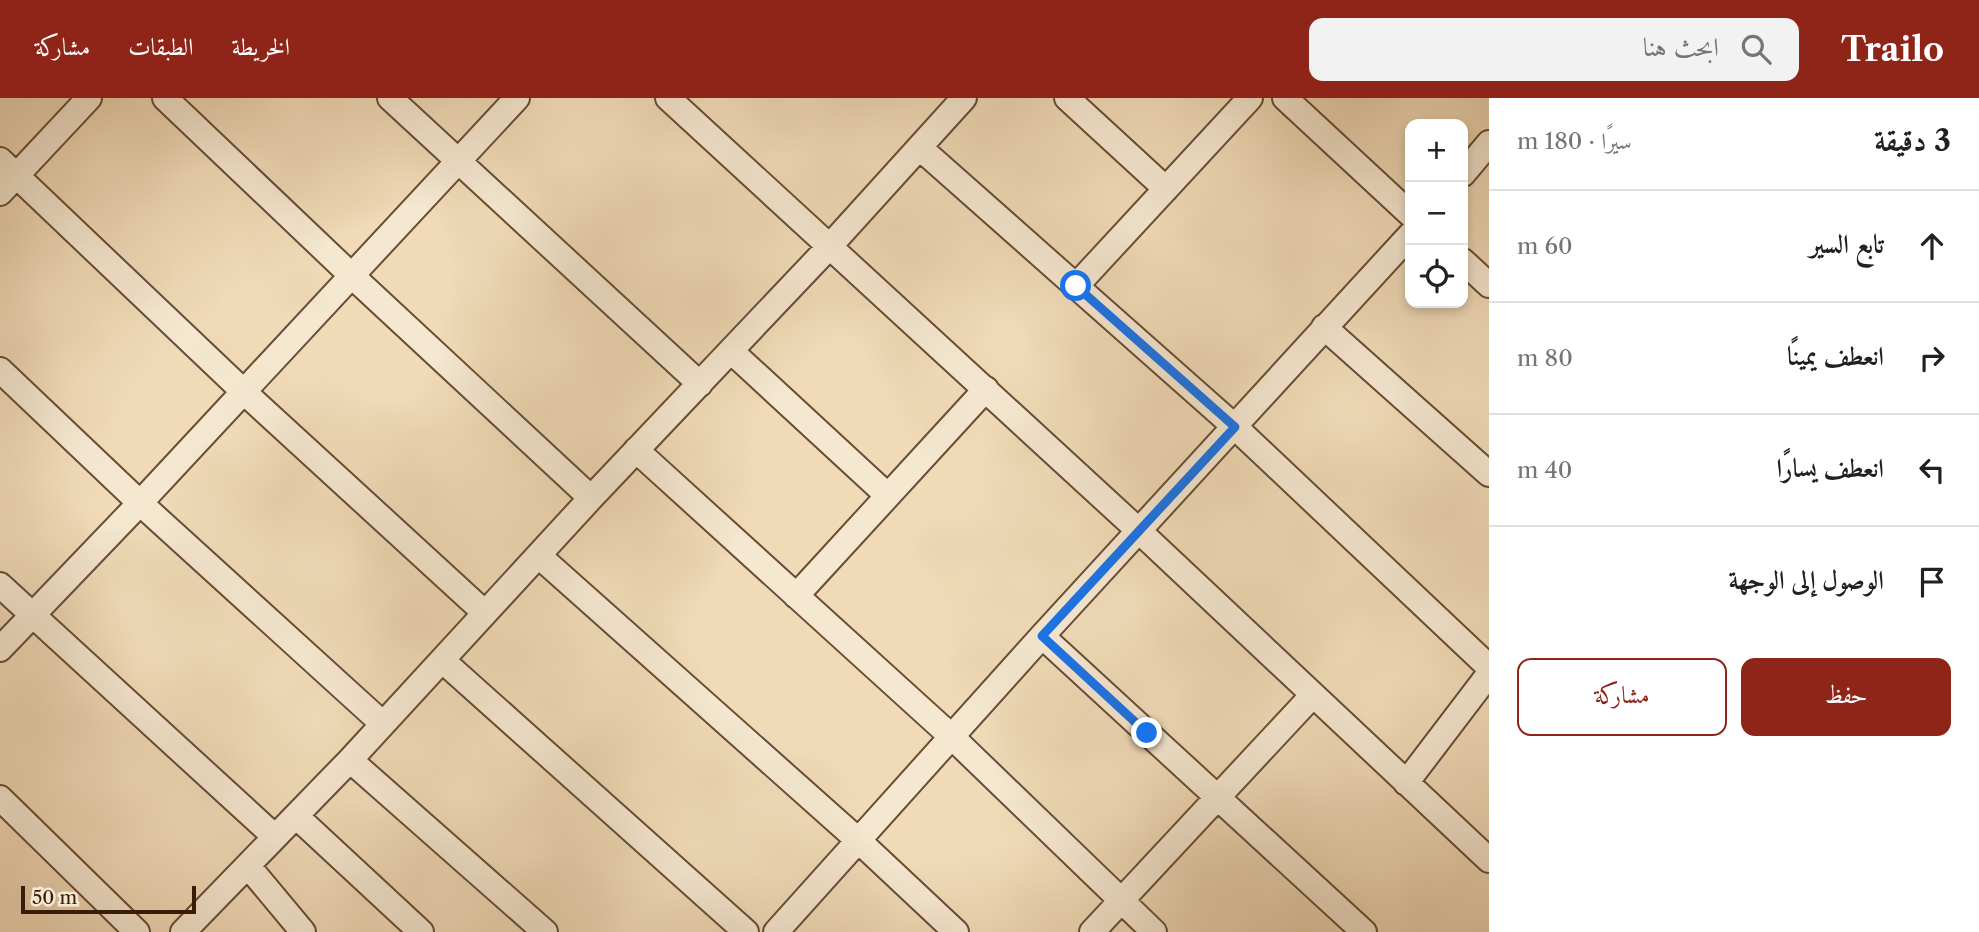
<!DOCTYPE html>
<html lang="ar">
<head>
<meta charset="utf-8">
<style>
  :root { --surface:#fff; --page:#f2f2f2; --text:#202124; --muted:#757577; --line:#e0e0e0; --accent:#8f2418 }
  body { margin:0; font-family:"Libre Caslon Text",Amiri,serif; background:var(--page); color:var(--text); direction:rtl }
  .controls { position:absolute; right:21px; top:21px; display:grid; overflow:hidden; border-radius:14px; box-shadow:0 4px 10px #0003 }
  .controls button { width:63px; height:63px; display:grid; place-items:center; padding:0; border:0; border-bottom:2px solid var(--line); background:var(--surface); color:var(--text); font:35px sans-serif }
  .scale { position:absolute; left:21px; bottom:18px; width:175px; box-sizing:border-box; padding-left:7px; border:4px solid #3a1d09; border-top:0; font-size:19px; line-height:24px; white-space:nowrap; color:#3a1d09; -webkit-text-stroke:5px #f5e7d0; paint-order:stroke }
  .stop { position:absolute; width:21px; height:21px; margin:-16px; border:5px solid #1a73e8; border-radius:50%; background:#fff }
  .stop.end { background:#1a73e8; border-color:#fff; box-shadow:0 2px 7px #0008 }
  .list { margin:0; padding:0; list-style:none }
  h2 { display:flex; justify-content:space-between; align-items:center; height:91px; margin:0; padding:0 28px; font-size:30px }
  h2 small { font-size:23px; font-weight:400; color:var(--muted) }
  .list li { display:grid; grid-template-columns:46px 1fr auto; gap:21px; align-items:center; box-sizing:border-box; height:112px; padding:0 28px; border-top:2px solid var(--line) }
  .list b { display:block; font-size:26px; white-space:nowrap }
  .list em { font-size:23px; font-style:normal; color:var(--muted) }
  .actions { display:flex; gap:14px; padding:21px 28px }
  .actions a { flex:1; padding:16px 0; border:2px solid var(--accent); border-radius:14px; text-align:center; font-size:24px; color:var(--accent) }
  .actions .main { background:var(--accent); color:#fff }
  .icon { flex:none; width:38px; height:38px; fill:none; stroke:currentColor; stroke-width:2; stroke-linecap:round; stroke-linejoin:round }
  .map { position:relative; flex:none; width:1489px; height:834px; overflow:hidden; direction:ltr }
  header { display:flex; align-items:center; gap:42px; box-sizing:border-box; height:98px; padding:0 35px; background:var(--accent); color:#fff }
  header strong { font-size:33px }
  nav { display:flex; gap:38px; margin-inline-start:auto; font-size:24px }
  .search { width:490px; height:63px; background:var(--page); display:flex; align-items:center; gap:18px; box-sizing:border-box; padding:0 24px; border-radius:14px; color:var(--muted); font-size:26px }
  main { display:flex }
  aside { flex:1; background:var(--surface) }
  .map>svg:first-child { display:block }
  .lines { fill:none; stroke-linecap:round; stroke-linejoin:round }
  .minor-casing { stroke:#684c34; stroke-width:28 }
  .minor { stroke:#f5e7d0; stroke-width:24 }
  .route { stroke:#1a73e8; stroke-width:9 }
</style>
</head>
<body>
<header>
<strong>Trailo</strong>
<div class="search"><svg class="icon" aria-label="search" viewBox="0 0 24 24"><circle cx="10" cy="10" r="6"/><path d="M15 15l6 6"/></svg>ابحث هنا</div>
<nav><a>الخريطة</a><a>الطبقات</a><a>مشاركة</a></nav>
</header>
<main>
<aside>
<h2>3 دقيقة<small>سيرًا · 180 m</small></h2>
<ul class="list">
<li><svg class="icon" aria-label="ahead" viewBox="0 0 24 24"><path d="M12 20V5M6 11l6-6 6 6"/></svg><div><b>تابع السير</b></div><em>60 m</em></li>
<li><svg class="icon" aria-label="right" viewBox="0 0 24 24"><path d="M7 20v-9h11M14 6l5 5-5 5"/></svg><div><b>انعطف يمينًا</b></div><em>80 m</em></li>
<li><svg class="icon" aria-label="left" viewBox="0 0 24 24"><path d="M17 20v-9H6M10 6l-5 5 5 5"/></svg><div><b>انعطف يسارًا</b></div><em>40 m</em></li>
<li><svg class="icon" aria-label="arrive" viewBox="0 0 24 24"><path d="M6 21V4h12l-3 4 3 4H6"/></svg><div><b>الوصول إلى الوجهة</b></div></li>
</ul>
<div class="actions"><a class="main">حفظ</a><a>مشاركة</a></div>
</aside>
<div class="map">
<svg width="1489" height="834" viewBox="0 0 1489 834">
  <rect width="100%" height="100%" fill="#f0dab7"/>
  <filter id="stains"><feTurbulence type="fractalNoise" baseFrequency=".00286" numOctaves="4"/><feColorMatrix values="0 0 0 0 .2 0 0 0 0 .09 0 0 0 0 .02 0 0 0 .5 -.17"/></filter>
  <radialGradient id="worn" r=".72"><stop offset=".6" stop-color="#630" stop-opacity="0"/><stop offset="1" stop-color="#630" stop-opacity=".3"/></radialGradient>
  <g class="lines">
    <!-- minor casing -->
    <g class="minor-casing">
      <path id="minor" d="M165,0L351,177L591,400
        M390,0L700,286
        M668,0L1138,432L1489,762
        M1067,0L1166,91
        M1285,0L1410,116
        M920,50L1235,329L1489,569
        M0,62L244,294L485,515
        M1463,76L1489,45
        M0,95L89,0
        M1463,163L1489,187
        M1076,188L1250,0
        M1324,229L1489,376
        M731,253L887,397
        M0,272L140,405L383,626
        M636,352L952,639L1154,834
        M539,458L859,743L956,834
        M0,487L275,739
        M796,498L986,291
        M1042,538L1364,834
        M0,551L140,405L517,0
        M443,563L746,834
        M350,662L545,834
        M1406,685L1489,576
        M0,700L137,834
        M296,718L421,834
        M248,768L303,834
        M183,834L350,662L591,400L829,149L964,0
        M776,834L1042,538L1410,137
        M1092,834L1312,598"/>
    </g>
    <!-- minor -->
    <use href="#minor" class="minor"/>
  </g>
  <g class="lines">
    <!-- route -->
    <path class="route" d="M1076,188L1235,329L1042,538L1147,635"/>
  </g>
  <rect width="100%" height="100%" filter="url(#stains)"/>
  <rect width="100%" height="100%" fill="url(#worn)"/>
</svg>
<div class="controls">
<button>+</button>
<button>−</button>
<button><svg class="icon" aria-label="locate" viewBox="0 0 24 24"><circle cx="12" cy="12" r="6"/><path d="M12 2v4M12 18v4M2 12h4M18 12h4"/></svg></button>
</div>
<div class="scale">50 m</div>
<div class="stop" style="left:1076px;top:188px"></div>
<div class="stop end" style="left:1147px;top:635px"></div>
</div>
</main>
</body>
</html>
